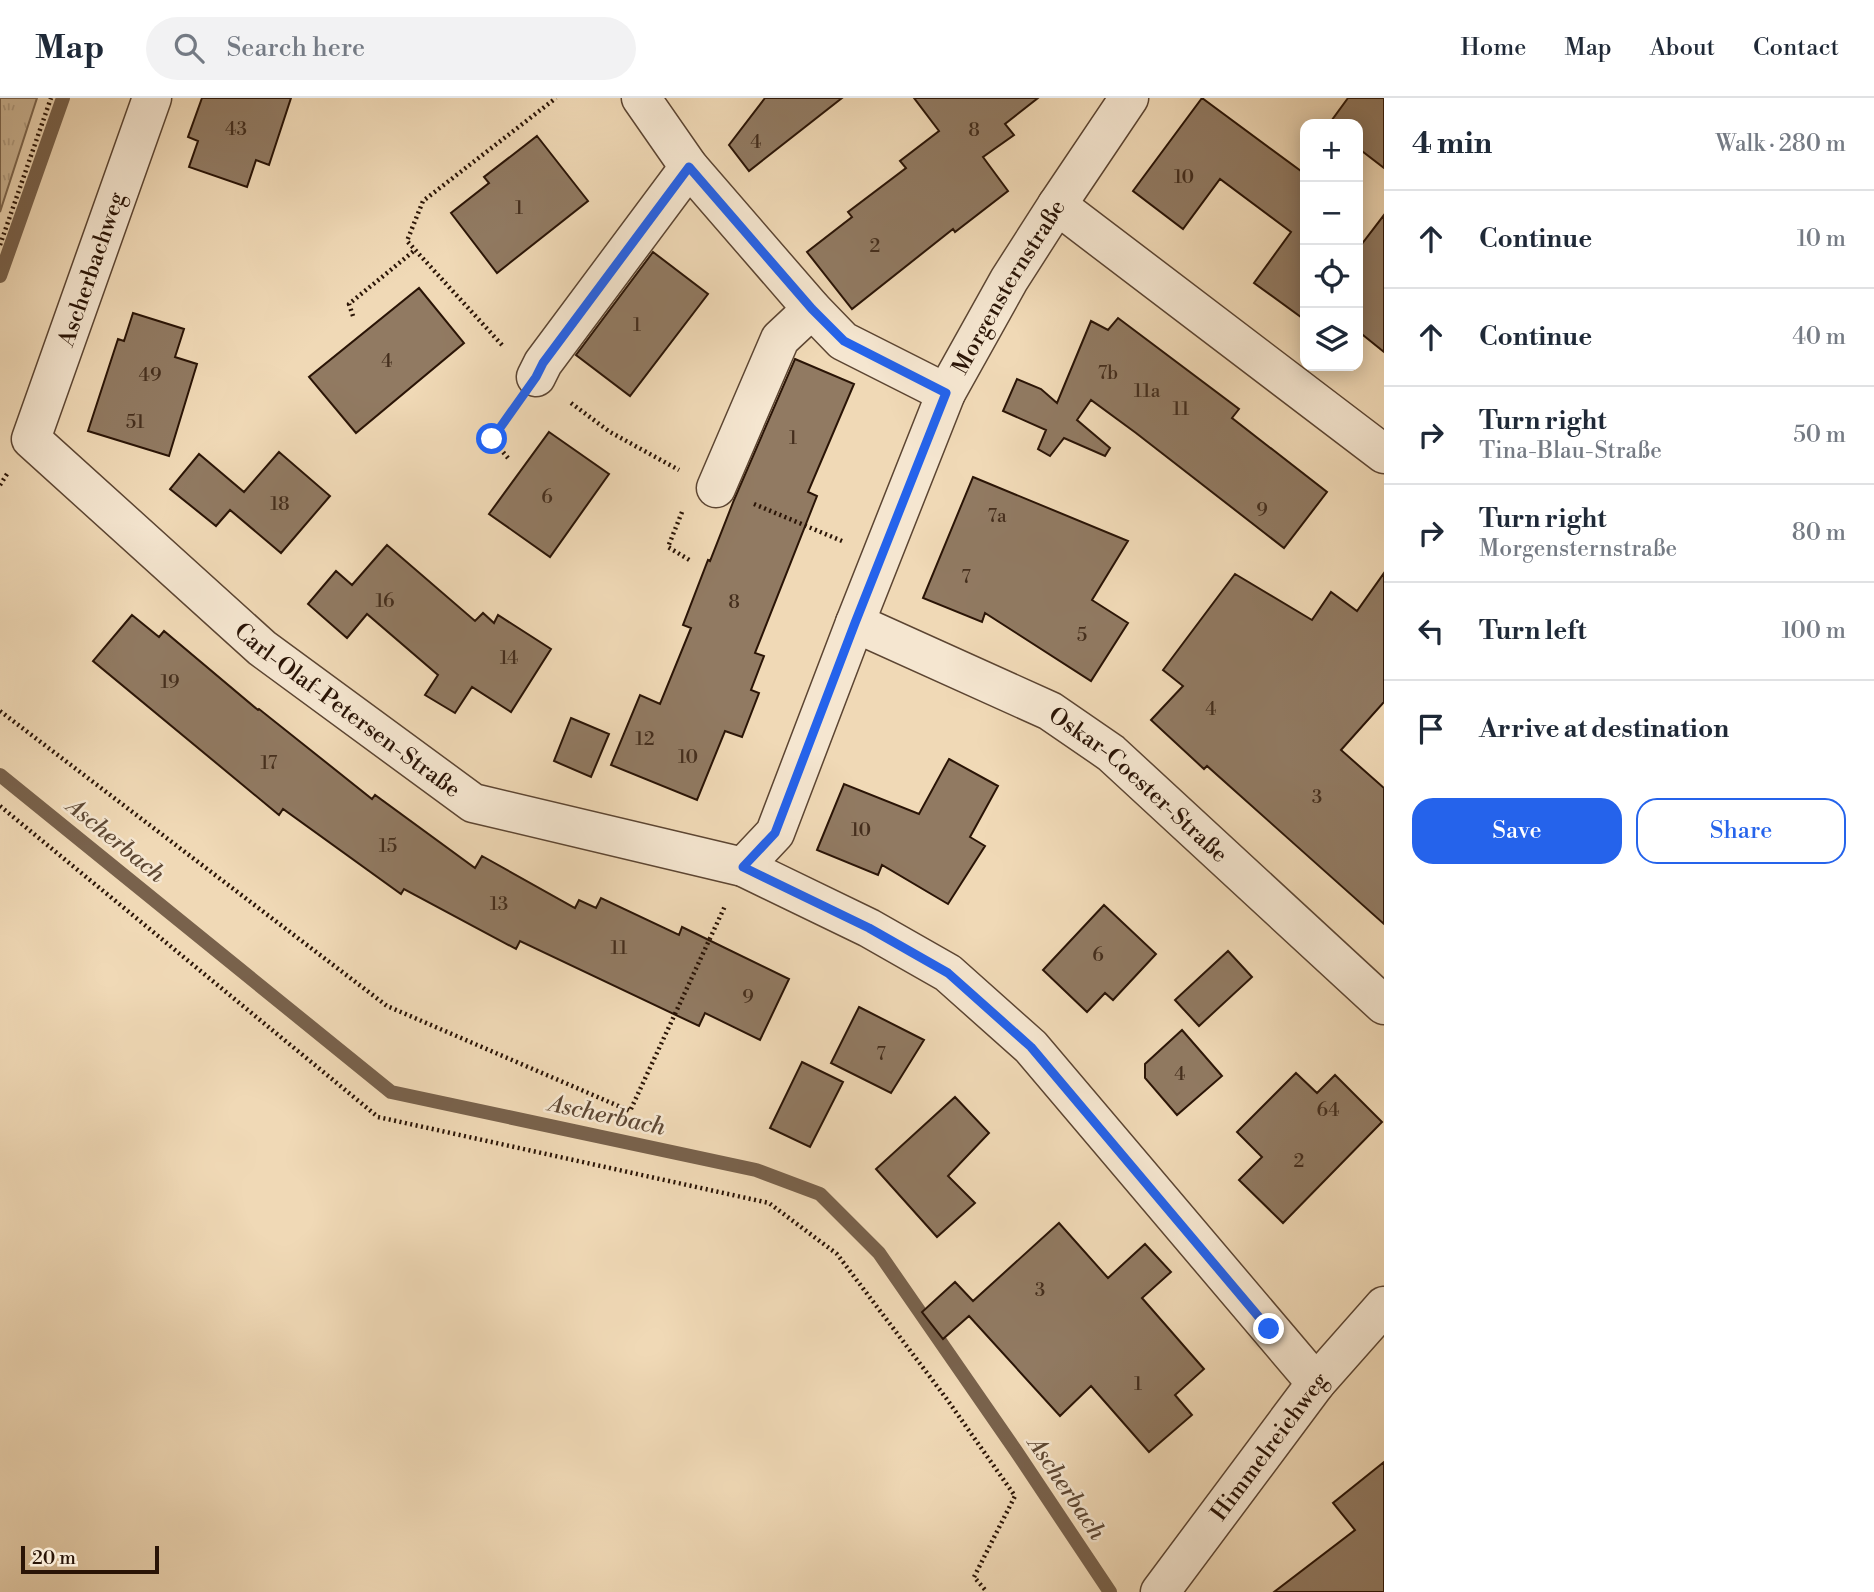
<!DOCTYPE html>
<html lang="en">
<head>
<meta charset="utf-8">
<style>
  :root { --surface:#fff; --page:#f2f2f3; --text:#1f2937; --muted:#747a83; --line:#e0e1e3; --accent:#2563eb }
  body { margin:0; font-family:"Libre Bodoni",serif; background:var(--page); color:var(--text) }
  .controls { position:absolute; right:21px; top:21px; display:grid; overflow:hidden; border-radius:14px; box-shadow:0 4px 18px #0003 }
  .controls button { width:63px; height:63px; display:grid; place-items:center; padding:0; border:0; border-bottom:2px solid var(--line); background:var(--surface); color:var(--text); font:35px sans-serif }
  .scale { position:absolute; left:21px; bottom:18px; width:138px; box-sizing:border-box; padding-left:7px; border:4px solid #2a1406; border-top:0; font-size:19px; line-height:24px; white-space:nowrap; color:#2a1406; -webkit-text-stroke:5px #f5e6d0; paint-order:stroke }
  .stop { position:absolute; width:21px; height:21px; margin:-16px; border:5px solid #2563eb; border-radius:50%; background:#fff }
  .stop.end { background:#2563eb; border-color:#fff; box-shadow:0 2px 7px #0008 }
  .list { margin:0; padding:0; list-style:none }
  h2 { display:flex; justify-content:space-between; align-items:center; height:91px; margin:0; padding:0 28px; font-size:30px }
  h2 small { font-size:23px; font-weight:400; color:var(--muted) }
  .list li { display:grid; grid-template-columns:46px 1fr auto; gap:21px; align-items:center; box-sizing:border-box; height:98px; padding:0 28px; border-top:2px solid var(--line) }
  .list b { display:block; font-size:26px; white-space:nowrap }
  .list p { margin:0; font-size:23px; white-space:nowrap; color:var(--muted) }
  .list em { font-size:23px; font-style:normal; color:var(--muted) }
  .actions { display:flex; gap:14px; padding:21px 28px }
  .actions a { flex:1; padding:16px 0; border:2px solid var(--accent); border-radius:21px; text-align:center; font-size:24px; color:var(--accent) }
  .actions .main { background:var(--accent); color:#fff }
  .icon { flex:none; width:38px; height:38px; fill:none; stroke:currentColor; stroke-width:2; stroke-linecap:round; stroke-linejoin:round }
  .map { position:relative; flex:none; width:1384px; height:1494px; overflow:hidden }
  header { display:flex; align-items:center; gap:42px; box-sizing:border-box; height:98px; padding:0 35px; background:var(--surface); border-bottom:2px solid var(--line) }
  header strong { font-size:33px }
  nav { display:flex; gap:38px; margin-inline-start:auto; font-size:24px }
  .search { width:490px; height:63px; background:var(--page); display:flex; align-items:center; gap:18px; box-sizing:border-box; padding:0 24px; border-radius:38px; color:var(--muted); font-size:26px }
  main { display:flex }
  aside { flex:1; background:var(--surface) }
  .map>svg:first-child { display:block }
  .grass { fill:url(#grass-tufts); stroke:#7c664f; stroke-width:2 }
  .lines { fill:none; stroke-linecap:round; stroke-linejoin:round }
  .stream { stroke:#79624c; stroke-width:14 }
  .building { fill:#917a62; stroke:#2a1406; stroke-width:2 }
  .street-casing { stroke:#5c4532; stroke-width:41 }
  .path { stroke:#2a1406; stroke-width:4.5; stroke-dasharray:2 3.5; stroke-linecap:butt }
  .street { stroke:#f5e6d0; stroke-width:38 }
  .route { stroke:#2563eb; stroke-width:9 }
  .labels { text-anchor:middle; stroke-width:5; stroke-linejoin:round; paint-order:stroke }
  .number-label { font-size:19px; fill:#442e1d }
  .street-label { font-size:23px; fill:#2a1406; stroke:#f5e6d0 }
  .water-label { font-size:24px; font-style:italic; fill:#5e4834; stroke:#f5e6d0 }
</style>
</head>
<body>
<header>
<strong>Map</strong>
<div class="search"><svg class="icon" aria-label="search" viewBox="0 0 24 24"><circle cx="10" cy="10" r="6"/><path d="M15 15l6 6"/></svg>Search here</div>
<nav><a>Home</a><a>Map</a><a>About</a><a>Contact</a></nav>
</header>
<main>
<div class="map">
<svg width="1384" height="1494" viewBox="0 0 1384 1494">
  <defs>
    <pattern id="grass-tufts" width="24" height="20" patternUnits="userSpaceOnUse" patternTransform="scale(1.75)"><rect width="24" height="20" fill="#ceb898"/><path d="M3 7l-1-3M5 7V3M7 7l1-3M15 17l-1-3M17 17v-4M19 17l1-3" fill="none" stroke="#b19d82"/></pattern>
  </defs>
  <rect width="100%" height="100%" fill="#f0d9b6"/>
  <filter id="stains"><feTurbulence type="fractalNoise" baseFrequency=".00286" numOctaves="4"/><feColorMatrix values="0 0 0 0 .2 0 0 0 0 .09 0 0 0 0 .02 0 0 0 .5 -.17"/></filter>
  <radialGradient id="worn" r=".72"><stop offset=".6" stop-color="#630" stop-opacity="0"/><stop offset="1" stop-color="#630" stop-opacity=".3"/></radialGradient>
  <!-- grass -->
  <path class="grass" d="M0,0H37L0,114Z"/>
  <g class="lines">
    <!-- stream -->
    <path class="stream" d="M0,178L63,0
      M0,677L391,994L756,1072L820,1096L879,1155L1016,1353L1110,1494"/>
  </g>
  <!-- building -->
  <path class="building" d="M202,0H291L269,67L256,62L247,89L189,69L198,43L188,39Z
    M765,0H842L749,73L729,47Z
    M914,0H1038L1005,26L1014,37L983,59L1008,93L955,134L953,131L852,211L807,154L852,119L848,114L906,70L900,63L939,33Z
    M1202,0L1305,76V222L1254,185L1291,134L1220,81L1183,131L1133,93Z
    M1348,0H1384V70L1358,50V26H1329Z
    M537,38L588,103L497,175L451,115L489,85L484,79Z
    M1384,117V254L1358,233V151Z
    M653,154L708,196L630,298L576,257Z
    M419,190L464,245L356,335L309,279Z
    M133,215L184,231L175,259L197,266L169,358L88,333L118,241L124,243Z
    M1118,220L1239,311L1232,320L1327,394L1284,450L1136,335L1091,302L1077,322L1110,350L1105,358L1064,340L1050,358L1038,351L1046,332L1003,313L1017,281L1041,291L1057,305L1091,223L1108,232Z
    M795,261L854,286L808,394L817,398L755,555L764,558L751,592L759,595L742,639L725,633L697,702L611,667L640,597L660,606L691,530L683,527L708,462L710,463L734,402Z
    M549,334L609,376L550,459L489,416Z
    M279,354L330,398L281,455L230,412L216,428L170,391L199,356L244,394Z
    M973,379L1128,443L1092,502L1128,525L1091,583L985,515L982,524L923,500Z
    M387,447L475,523L483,515L494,525L498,517L551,551L511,614L472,589L455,615L425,597L438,577L367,516L347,540L308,506L336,473L352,487Z
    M1384,475V604L1341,652L1384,690V826L1207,668L1204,671L1151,622L1183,588L1163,572L1235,476L1312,522L1331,494L1357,513Z
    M132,517L159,539L164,533L258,612L259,611L372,701L375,697L475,770L482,758L575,810L579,802L596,810L601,800L679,837L682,829L789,881L760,942L705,915L699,928L520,843L516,851L404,791L401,796L283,711L279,717L93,563Z
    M571,620L609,636L591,679L554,663Z
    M949,661L998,688L970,739L985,748L948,806L882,767L878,777L817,752L844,686L919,716Z
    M1104,807L1156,856L1113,902L1105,895L1087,914L1043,872Z
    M1228,853L1252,879L1199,928L1175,902Z
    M859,909L924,942L891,995L831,965Z
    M1182,932L1222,978L1177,1017L1145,980V966Z
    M802,964L843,984L810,1049L770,1030Z
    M1296,975L1317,995L1335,977L1382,1024L1283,1125L1239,1082L1262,1059L1237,1034Z
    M955,999L989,1035L948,1078L975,1105L937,1139L876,1071Z
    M1059,1125L1108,1180L1145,1146L1171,1174L1142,1200L1204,1271L1175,1297L1192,1317L1149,1354L1091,1288L1060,1318L969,1218L943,1241L922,1214L955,1184L973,1203Z
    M1384,1364V1494H1274L1355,1432L1333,1405Z"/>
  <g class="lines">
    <!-- street casing -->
    <g class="street-casing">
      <g id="street">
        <path id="s1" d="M152,0L31,341L262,550L473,705L743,769L869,830L948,875L1031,949L1316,1285"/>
        <path d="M641,0L689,69L812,211L843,243L946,295"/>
        <path d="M1057,107L1384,356"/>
        <path d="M536,279L543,265L689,69"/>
        <path d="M716,390L780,241L812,211"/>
        <path id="s2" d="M855,525L1050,613L1111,655L1384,907"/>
        <path id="s3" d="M743,769L775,735L855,525L946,295L1009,182L1057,107L1129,0"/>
        <path id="s4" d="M1160,1494L1316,1285L1384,1208"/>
      </g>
    </g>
    <!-- path -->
    <path class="path" d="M0,147L51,0
      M353,218L349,206L415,152
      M502,247L407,143L423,103L556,0
      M571,305L610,334L679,372
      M508,360L492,341L511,314
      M0,387L7,376
      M754,406L842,443
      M682,414L668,449L691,463
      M0,613L387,908L630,1013L725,808
      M0,708L378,1019L769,1105L837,1156L946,1300L1015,1398L974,1479L987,1494"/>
    <!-- street -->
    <use href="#street" class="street"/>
  </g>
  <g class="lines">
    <!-- route -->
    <path class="route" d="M492,341L536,279L543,265L689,69L812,211L844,243L946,295L855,525L775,735L743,769L869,830L948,875L1031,949L1269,1231"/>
  </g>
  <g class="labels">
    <!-- number labels -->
    <g class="number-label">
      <text x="236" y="37">43</text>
      <text x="974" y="38">8</text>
      <text x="756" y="50">4</text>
      <text x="1184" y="85">10</text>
      <text x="519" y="116">1</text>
      <text x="875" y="154">2</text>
      <text x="637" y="233">1</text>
      <text x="387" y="269">4</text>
      <text x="1108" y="281">7b</text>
      <text x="150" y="283">49</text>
      <text x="1147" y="299">11a</text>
      <text x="1181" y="317">11</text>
      <text x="135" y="330">51</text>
      <text x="793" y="346">1</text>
      <text x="547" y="405">6</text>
      <text x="280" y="412">18</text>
      <text x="1262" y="418">9</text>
      <text x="997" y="424">7a</text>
      <text x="966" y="485">7</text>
      <text x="385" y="509">16</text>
      <text x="734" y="510">8</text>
      <text x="1082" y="543">5</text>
      <text x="509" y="566">14</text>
      <text x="170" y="590">19</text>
      <text x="1211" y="617">4</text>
      <text x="645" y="647">12</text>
      <text x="688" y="665">10</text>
      <text x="269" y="671">17</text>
      <text x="1317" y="705">3</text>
      <text x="861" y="738">10</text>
      <text x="388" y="754">15</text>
      <text x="499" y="812">13</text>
      <text x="619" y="856">11</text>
      <text x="1098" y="863">6</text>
      <text x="748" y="905">9</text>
      <text x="881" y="962">7</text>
      <text x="1180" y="982">4</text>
      <text x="1328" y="1018">64</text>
      <text x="1299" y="1069">2</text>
      <text x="1040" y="1198">3</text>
      <text x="1138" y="1292">1</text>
    </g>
    <!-- street labels -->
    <g class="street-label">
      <text transform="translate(91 171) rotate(-71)" y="8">Ascherbachweg</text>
      <text dy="8" stroke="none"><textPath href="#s3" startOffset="642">Morgensternstraße</textPath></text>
      <text dy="8" stroke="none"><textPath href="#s1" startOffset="779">Carl-Olaf-Petersen-Straße</textPath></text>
      <text dy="8" stroke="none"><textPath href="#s2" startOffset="329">Oskar-Coester-Straße</textPath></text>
      <text dy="8" stroke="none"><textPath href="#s4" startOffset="182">Himmelreichweg</textPath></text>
    </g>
    <!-- water labels -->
    <g class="water-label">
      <text transform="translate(116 742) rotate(39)" y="8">Ascherbach</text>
      <text transform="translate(607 1017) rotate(12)" y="8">Ascherbach</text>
      <text transform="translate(1067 1390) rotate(56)" y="8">Ascherbach</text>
    </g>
  </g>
  <rect width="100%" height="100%" filter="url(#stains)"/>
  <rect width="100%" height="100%" fill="url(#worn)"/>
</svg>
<div class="controls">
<button>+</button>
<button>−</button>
<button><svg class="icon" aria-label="locate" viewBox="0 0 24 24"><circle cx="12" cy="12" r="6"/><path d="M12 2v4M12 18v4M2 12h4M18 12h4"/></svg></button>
<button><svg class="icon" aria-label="layers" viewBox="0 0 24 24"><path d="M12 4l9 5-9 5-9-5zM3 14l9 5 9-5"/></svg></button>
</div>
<div class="scale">20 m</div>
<div class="stop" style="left:492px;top:341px"></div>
<div class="stop end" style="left:1269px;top:1231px"></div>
</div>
<aside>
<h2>4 min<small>Walk · 280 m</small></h2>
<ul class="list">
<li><svg class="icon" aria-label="ahead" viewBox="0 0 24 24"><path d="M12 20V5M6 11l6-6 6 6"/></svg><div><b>Continue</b></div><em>10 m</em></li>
<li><svg class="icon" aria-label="ahead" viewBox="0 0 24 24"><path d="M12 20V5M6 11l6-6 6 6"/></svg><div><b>Continue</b></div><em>40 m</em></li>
<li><svg class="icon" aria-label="right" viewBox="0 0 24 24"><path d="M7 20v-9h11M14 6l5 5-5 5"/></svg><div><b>Turn right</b><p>Tina-Blau-Straße</p></div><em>50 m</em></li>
<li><svg class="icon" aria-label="right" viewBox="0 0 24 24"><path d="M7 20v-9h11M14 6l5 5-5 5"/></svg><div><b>Turn right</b><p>Morgensternstraße</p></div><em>80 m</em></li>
<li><svg class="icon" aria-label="left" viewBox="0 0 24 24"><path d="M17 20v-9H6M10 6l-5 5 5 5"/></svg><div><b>Turn left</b></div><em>100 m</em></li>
<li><svg class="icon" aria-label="arrive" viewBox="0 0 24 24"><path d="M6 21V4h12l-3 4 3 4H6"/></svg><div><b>Arrive at destination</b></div></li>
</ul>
<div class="actions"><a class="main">Save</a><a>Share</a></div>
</aside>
</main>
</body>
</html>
